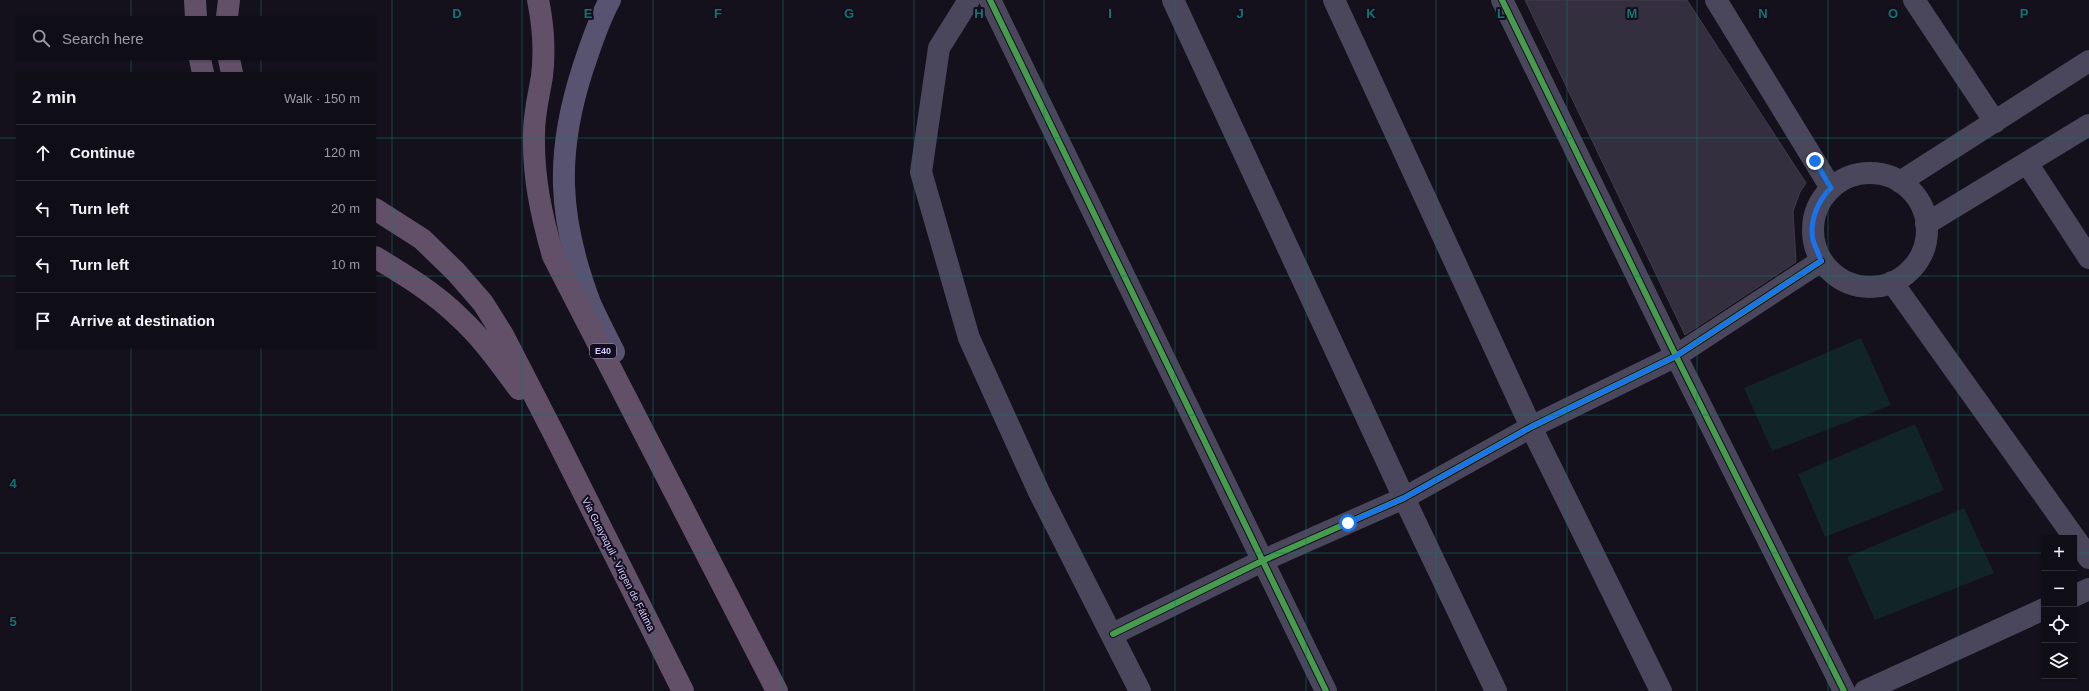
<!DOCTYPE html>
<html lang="en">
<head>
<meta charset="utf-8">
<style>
  :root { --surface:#0f0d15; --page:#18161e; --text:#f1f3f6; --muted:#9b9ca0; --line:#2f2d34 }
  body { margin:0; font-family:Helvetica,sans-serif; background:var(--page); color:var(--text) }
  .controls { position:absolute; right:12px; bottom:12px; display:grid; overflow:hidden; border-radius:0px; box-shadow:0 1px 3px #0004 }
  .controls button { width:36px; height:36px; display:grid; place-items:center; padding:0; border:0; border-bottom:1px solid var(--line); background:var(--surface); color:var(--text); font:20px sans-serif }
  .stop { position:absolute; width:12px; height:12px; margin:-9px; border:3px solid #1a73e8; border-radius:50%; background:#fff }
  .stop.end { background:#1a73e8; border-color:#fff; box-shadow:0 1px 4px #0008 }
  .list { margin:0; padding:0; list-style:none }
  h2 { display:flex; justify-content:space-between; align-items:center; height:52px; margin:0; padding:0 16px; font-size:17px }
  h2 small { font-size:13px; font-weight:400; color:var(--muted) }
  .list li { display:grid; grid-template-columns:26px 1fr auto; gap:12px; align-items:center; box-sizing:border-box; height:56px; padding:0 16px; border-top:1px solid var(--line) }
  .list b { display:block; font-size:15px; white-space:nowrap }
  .list em { font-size:13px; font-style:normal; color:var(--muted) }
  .icon { flex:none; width:22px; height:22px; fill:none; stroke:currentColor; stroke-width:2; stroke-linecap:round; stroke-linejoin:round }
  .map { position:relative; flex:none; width:2089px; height:691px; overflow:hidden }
  .search { position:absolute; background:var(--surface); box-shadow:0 1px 3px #0004; left:16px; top:16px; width:360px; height:44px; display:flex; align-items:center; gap:10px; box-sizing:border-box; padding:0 14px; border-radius:0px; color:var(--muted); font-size:15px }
  .panel { position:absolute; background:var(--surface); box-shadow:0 1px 3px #0004; left:16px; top:72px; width:360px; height:276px; border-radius:0px }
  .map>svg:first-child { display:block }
  .green { fill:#112427 }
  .building { fill:#332f3e; stroke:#423b4f }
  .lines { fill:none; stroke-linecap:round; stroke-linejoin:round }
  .minor { stroke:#4a475d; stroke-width:22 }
  .secondary { stroke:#585370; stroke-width:22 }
  .trunk { stroke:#625069; stroke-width:22 }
  .cycleway-casing { stroke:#130d20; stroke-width:8 }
  .cycleway { stroke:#469c4c; stroke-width:6 }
  .route { stroke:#1a73e8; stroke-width:5 }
  .grid { fill:none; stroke:#0f766e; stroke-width:1; stroke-opacity:0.55 }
  .labels { text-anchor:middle; stroke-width:4; stroke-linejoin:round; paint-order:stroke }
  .shield { fill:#130d20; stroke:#9e93bb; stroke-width:1 }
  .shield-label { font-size:9px; font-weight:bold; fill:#d9cdfe }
  .street-label { font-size:10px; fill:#d9cdfe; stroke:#130d20 }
  .grid-label { font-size:13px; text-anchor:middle; font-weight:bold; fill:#0f766e; stroke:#130d20; stroke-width:4; stroke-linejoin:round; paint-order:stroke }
</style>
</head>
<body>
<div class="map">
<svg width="2089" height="691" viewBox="0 0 2089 691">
  <rect width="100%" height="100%" fill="#14111c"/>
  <!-- green -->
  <path class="green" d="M1861,338L1891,405L1772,451L1744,388Z
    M1915,424L1944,490L1825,537L1798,474Z
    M1964,508L1994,573L1875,620L1847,557Z"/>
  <!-- building -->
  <path class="building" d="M1525,0H1687L1806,183L1800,192L1793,211L1796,262L1685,335Z"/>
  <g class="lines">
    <!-- minor -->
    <path class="minor" d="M969,0L939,48L921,172L969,338L1039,492L1140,691
      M990,0L1326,691
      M1173,0L1404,498L1496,691
      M1334,0L1531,427L1661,691
      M1502,0L1676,356L1844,691
      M1716,0L1831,188
      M1914,0L1995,122
      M2027,163L2089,258
      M1813 230a57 57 0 1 1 114 0a57 57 0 1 1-114 0Z
      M1900,182L2089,61
      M1926,224L2089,125
      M1892,282L2089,558
      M2074,596L2089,589
      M1113,634L1264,560L1404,498L1531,427L1676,356L1821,261
      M1865,691L2044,609"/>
    <!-- secondary -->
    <path class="secondary" d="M610,0C598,21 591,45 583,68C555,154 558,218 590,303C597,319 606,336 614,352"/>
    <!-- trunk -->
    <path class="trunk" d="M195,0L196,17
      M538,0C543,24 545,51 542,76C539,95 534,113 534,133C533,177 541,214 553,256L777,691
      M227,17L229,0
      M200,59L203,73
      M229,59L232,73
      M375,209L422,239L456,272L483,303L503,335L555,436L683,691
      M375,257C405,275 435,293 460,318C483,339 501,365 519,389"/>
    <!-- cycleway casing -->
    <g class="cycleway-casing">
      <path id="cycleway" d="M990,0L1326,691
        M1502,0L1676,356L1844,691
        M1113,634L1264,560L1404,498L1531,427L1676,356L1821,261"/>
    </g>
    <!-- cycleway -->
    <use href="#cycleway" class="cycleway"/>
  </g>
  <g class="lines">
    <!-- route -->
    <path class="route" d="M1348,523L1404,498L1531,427L1676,356L1821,261C1819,254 1815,247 1813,240C1809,222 1818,200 1831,188L1815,161"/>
  </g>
  <!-- grid -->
  <path class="grid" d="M131,0V17M261,0V17M392,0V691M522,0V691M653,0V691M783,0V691M914,0V691M1044,0V691M1175,0V691M1306,0V691M1436,0V691M1567,0V691M1697,0V691M1828,0V691M1958,0V691M131,59V73M261,59V73M0,138H17M375,138H2089M0,276H17M375,276H2089M131,347V691M261,347V691M0,415H2089M0,553H2044M2074,553H2089"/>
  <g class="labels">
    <!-- shield labels -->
    <rect class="shield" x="590" y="344" width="26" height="14" rx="3"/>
    <g class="shield-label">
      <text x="603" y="354">E40</text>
    </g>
    <!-- street labels -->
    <g class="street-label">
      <text transform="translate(619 564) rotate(63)" y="4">Vía Guayaquil - Vírgen de Fátima</text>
    </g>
  </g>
  <g class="grid-label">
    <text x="457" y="18">D</text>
    <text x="588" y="18">E</text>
    <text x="718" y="18">F</text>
    <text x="849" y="18">G</text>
    <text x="979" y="18">H</text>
    <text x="1110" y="18">I</text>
    <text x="1240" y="18">J</text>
    <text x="1371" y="18">K</text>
    <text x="1501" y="18">L</text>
    <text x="1632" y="18">M</text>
    <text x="1763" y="18">N</text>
    <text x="1893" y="18">O</text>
    <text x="2024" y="18">P</text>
    <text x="13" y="488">4</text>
    <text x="13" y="626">5</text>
  </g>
</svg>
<div class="controls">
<button>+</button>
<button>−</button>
<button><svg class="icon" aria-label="locate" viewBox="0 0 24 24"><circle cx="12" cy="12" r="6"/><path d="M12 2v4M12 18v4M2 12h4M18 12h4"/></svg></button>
<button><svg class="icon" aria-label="layers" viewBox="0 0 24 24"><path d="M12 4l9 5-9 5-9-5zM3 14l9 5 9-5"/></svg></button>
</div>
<div class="stop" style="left:1348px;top:523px"></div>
<div class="stop end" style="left:1815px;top:161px"></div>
<div class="search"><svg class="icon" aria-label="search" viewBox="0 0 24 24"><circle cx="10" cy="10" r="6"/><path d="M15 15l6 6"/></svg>Search here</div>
<section class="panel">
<h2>2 min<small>Walk · 150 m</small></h2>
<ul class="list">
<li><svg class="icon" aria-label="ahead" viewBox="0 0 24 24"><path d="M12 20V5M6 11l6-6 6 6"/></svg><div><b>Continue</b></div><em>120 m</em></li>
<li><svg class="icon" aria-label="left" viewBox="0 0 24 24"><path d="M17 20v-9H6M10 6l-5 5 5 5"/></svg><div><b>Turn left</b></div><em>20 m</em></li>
<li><svg class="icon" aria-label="left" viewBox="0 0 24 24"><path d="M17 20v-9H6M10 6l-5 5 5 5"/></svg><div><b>Turn left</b></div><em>10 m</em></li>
<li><svg class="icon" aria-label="arrive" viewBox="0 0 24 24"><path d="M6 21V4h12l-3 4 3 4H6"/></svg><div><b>Arrive at destination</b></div></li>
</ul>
</section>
</div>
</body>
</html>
